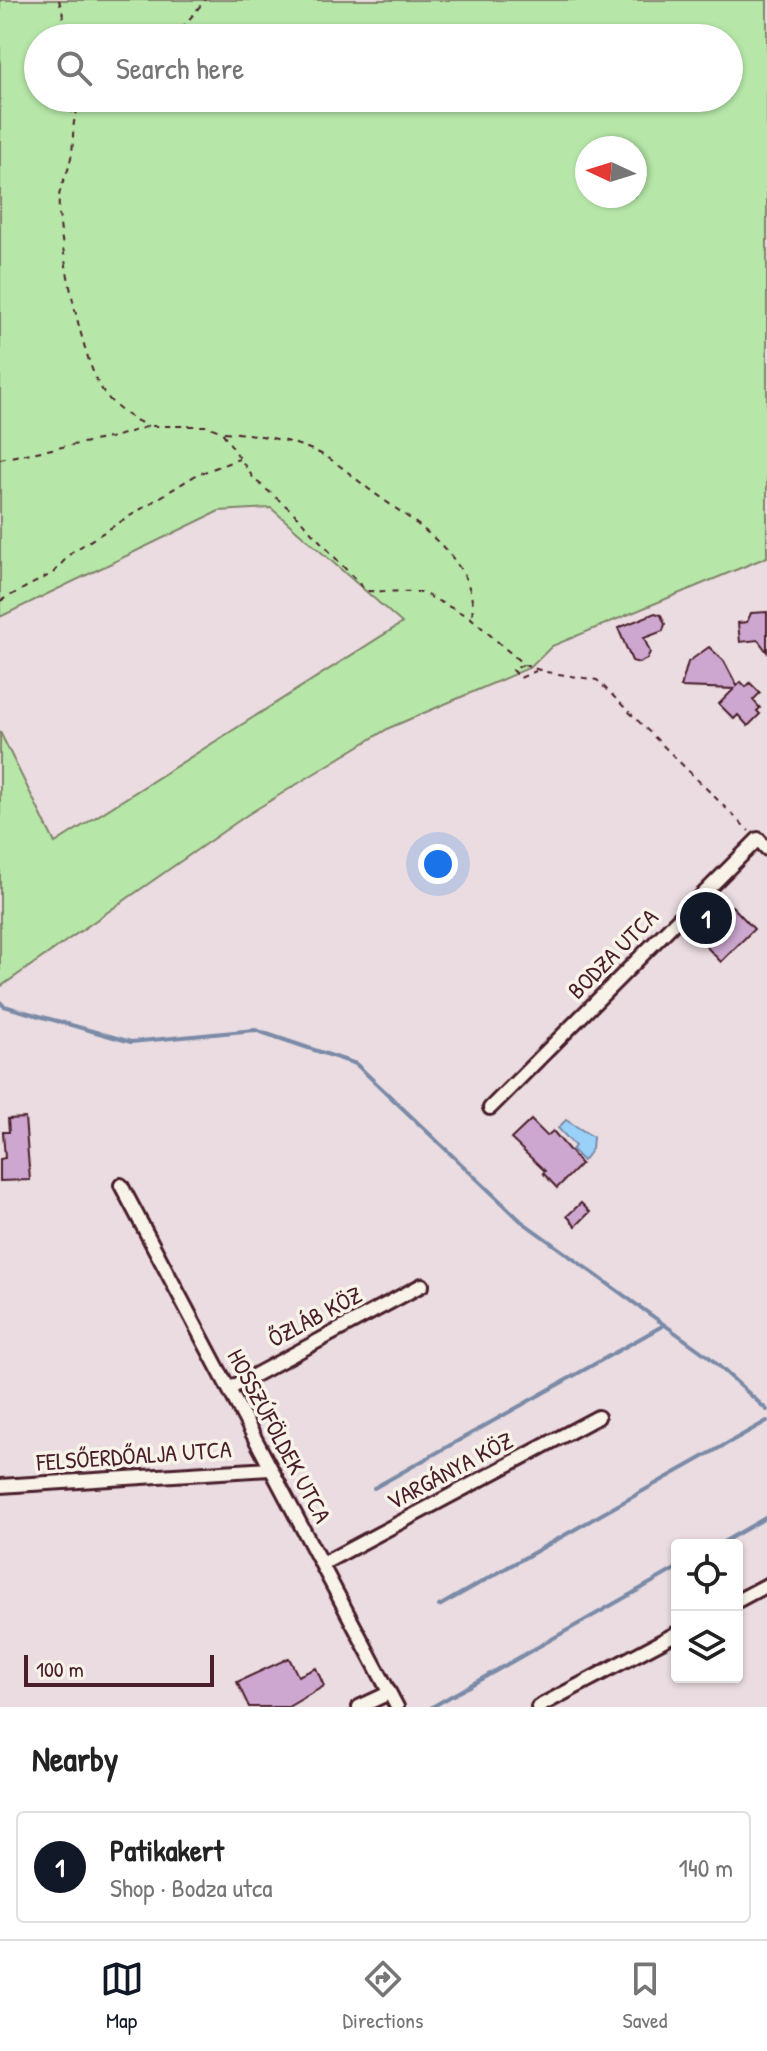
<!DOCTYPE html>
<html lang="en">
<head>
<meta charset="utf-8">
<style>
  :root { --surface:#fff; --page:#f2f2f2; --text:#222; --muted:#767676; --line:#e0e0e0; --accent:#111827 }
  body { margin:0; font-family:"Patrick Hand",sans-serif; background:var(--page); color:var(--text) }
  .controls { position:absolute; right:24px; bottom:24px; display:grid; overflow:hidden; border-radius:8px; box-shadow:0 2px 6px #0004 }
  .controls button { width:72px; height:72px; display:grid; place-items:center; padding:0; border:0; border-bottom:2px solid var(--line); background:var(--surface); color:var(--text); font:40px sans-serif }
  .compass { position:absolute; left:575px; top:136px; width:72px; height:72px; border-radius:50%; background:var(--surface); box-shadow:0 2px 6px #0004; rotate:274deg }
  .scale { position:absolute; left:24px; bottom:20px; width:190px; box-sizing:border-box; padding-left:8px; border:4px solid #4a1f2b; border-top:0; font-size:22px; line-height:28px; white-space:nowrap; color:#4a1f2b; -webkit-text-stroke:6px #f7f3e8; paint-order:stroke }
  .you { position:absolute; left:438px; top:864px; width:28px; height:28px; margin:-20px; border:6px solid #fff; border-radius:50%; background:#1a73e8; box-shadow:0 0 0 12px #1a73e833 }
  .badge { display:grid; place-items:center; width:52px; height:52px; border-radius:50%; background:var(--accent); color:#fff; font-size:26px; font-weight:700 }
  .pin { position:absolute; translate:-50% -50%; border:4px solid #fff; box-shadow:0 2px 8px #0006 }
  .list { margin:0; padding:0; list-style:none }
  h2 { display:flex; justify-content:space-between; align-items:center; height:104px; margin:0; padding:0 32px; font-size:34px }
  h2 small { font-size:26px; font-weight:400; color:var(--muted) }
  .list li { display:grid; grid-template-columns:52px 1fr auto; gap:24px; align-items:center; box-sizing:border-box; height:112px; margin:0 16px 16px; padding:0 16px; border:2px solid var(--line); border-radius:8px }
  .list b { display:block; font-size:30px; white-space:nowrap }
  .list p { margin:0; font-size:26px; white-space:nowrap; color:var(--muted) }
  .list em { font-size:26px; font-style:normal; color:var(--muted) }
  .icon { flex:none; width:44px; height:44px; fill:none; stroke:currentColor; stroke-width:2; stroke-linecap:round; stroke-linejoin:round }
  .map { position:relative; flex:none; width:767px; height:1707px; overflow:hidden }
  .search { position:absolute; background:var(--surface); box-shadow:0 2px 6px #0004; left:24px; right:24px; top:24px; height:88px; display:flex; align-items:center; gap:20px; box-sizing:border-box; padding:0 28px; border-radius:44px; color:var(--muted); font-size:30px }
  .sheet { height:232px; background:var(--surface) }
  nav { display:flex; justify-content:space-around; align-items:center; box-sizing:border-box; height:112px; border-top:2px solid var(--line); background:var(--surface); font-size:22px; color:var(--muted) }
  nav a { display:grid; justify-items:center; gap:4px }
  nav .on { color:var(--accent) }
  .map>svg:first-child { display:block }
  .green { fill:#b6e7a8; stroke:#80836a; stroke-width:2; fill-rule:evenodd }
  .water { fill:#9ad1f9; stroke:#7a8aa7; stroke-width:2 }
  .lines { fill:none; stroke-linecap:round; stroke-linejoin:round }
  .stream { stroke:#7a8aa7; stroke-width:4 }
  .building { fill:#cda7cf; stroke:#4a1f2b; stroke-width:2 }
  .minor-casing { stroke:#4a1f2b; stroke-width:18 }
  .path { stroke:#4a1f2b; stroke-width:2; stroke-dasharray:6 6; stroke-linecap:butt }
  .minor { stroke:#f7f3e8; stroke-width:12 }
  .labels { text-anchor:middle; stroke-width:7; stroke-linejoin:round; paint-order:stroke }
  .street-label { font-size:24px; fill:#4a1f2b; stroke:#f7f3e8 }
</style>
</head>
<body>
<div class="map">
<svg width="767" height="1707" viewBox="0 0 767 1707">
  <rect width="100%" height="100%" fill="#eadce0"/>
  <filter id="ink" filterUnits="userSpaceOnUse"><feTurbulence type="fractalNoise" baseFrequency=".0125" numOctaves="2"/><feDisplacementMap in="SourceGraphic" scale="16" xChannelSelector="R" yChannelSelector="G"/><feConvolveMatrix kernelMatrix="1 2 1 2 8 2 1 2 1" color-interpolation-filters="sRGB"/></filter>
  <g filter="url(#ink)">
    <!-- green -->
    <path class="green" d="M0,0H767V557L552,646L531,667L389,728L320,770L247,815L0,987V732L55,843L402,623L271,508L219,511L0,617ZM38,38H729V98H38ZM587,148H635V196H587Z"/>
    <!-- water -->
    <path class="water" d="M566,1120L593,1137L592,1149L583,1161L572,1150L575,1146L558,1128Z"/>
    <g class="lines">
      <!-- stream -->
      <path class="stream" d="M0,1002L4,1006L131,1042L255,1030L356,1064L521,1221L709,1357L767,1410
        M374,1488L664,1325
        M718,1545L767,1517
        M439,1606L767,1421
        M432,1707L677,1568"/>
    </g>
    <!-- building -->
    <path class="building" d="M767,612V652L758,640L740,642L738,623L747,622L751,613Z
      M655,613L661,615L665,624L663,631L644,638L650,652L647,659L639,663L632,661L618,628Z
      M709,647L724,661L737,686L741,682L746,687L750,683L760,693L753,700L760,708L757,711L760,714L748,726L738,715L734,719L719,704L734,689L681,687L688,662Z
      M732,906L754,929L721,962L701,941Z
      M25,1118L30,1180L0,1181V1159L5,1158L3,1132H9L8,1119Z
      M531,1120L547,1136L553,1131L581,1164L557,1188L543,1173L545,1171L511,1139Z
      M581,1203L590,1212L576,1226L567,1216Z
      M289,1658L298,1676L316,1668L324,1686L288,1707H249L237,1682Z"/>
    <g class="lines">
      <!-- minor casing -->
      <g class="minor-casing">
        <path id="minor" d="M490,1108L758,839L767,849
          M121,1185L397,1707
          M229,1389L422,1285
          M0,1486L270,1469
          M322,1564L598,1417
          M737,1601L767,1585
          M359,1707L389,1693
          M538,1707L677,1633"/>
      </g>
      <!-- path -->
      <path class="path" d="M59,0L69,38
        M174,38L205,0
        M84,98C67,124 77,135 70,162C68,174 60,185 59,197C56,232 82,360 101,388C113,407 128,417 148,426
        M72,113L73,98
        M224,432C258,434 294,440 325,456C342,466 358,481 374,493C414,522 479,560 472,618
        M0,459L114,437L149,426H207L222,432L254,479L292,511L366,591L421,592L471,618L524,665L546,672L597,680L749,831
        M0,601L53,573L72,552L196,475L239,459
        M523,665L512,670L520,678L536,671"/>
      <!-- minor -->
      <use href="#minor" class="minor"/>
    </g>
  </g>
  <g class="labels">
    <!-- street labels -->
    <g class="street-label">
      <text transform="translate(613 954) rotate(-45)" y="8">BODZA UTCA</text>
      <text transform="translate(315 1317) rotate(-28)" y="8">ŐZLÁB KÖZ</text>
      <text transform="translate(279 1436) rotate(62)" y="8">HOSSZÚFÖLDEK UTCA</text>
      <text transform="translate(134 1456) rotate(-4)" y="8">FELSŐERDŐALJA UTCA</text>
      <text transform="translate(450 1471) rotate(-28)" y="8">VARGÁNYA KÖZ</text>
    </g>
  </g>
</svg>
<div class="controls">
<button><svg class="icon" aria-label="locate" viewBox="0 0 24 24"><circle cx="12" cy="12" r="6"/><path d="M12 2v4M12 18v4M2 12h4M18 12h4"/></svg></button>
<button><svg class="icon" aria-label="layers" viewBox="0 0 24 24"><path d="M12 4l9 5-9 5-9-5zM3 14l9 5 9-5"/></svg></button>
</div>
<svg class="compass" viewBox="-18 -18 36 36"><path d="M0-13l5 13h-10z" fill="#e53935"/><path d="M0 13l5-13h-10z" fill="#767676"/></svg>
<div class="scale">100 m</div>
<div class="you"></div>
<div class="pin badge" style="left:706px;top:918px">1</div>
<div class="search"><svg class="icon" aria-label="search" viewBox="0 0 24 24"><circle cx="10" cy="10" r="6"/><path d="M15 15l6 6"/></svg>Search here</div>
</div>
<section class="sheet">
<h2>Nearby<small></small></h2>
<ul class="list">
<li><span class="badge">1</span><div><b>Patikakert</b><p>Shop · Bodza utca</p></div><em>140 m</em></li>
</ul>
</section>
<nav>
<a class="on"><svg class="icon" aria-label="map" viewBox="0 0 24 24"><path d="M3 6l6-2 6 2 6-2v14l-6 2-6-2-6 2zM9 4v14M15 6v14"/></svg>Map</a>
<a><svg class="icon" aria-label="directions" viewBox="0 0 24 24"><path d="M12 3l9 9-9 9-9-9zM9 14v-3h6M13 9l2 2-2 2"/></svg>Directions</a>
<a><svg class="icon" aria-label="saved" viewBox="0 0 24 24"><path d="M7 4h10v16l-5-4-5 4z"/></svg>Saved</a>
</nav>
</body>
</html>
